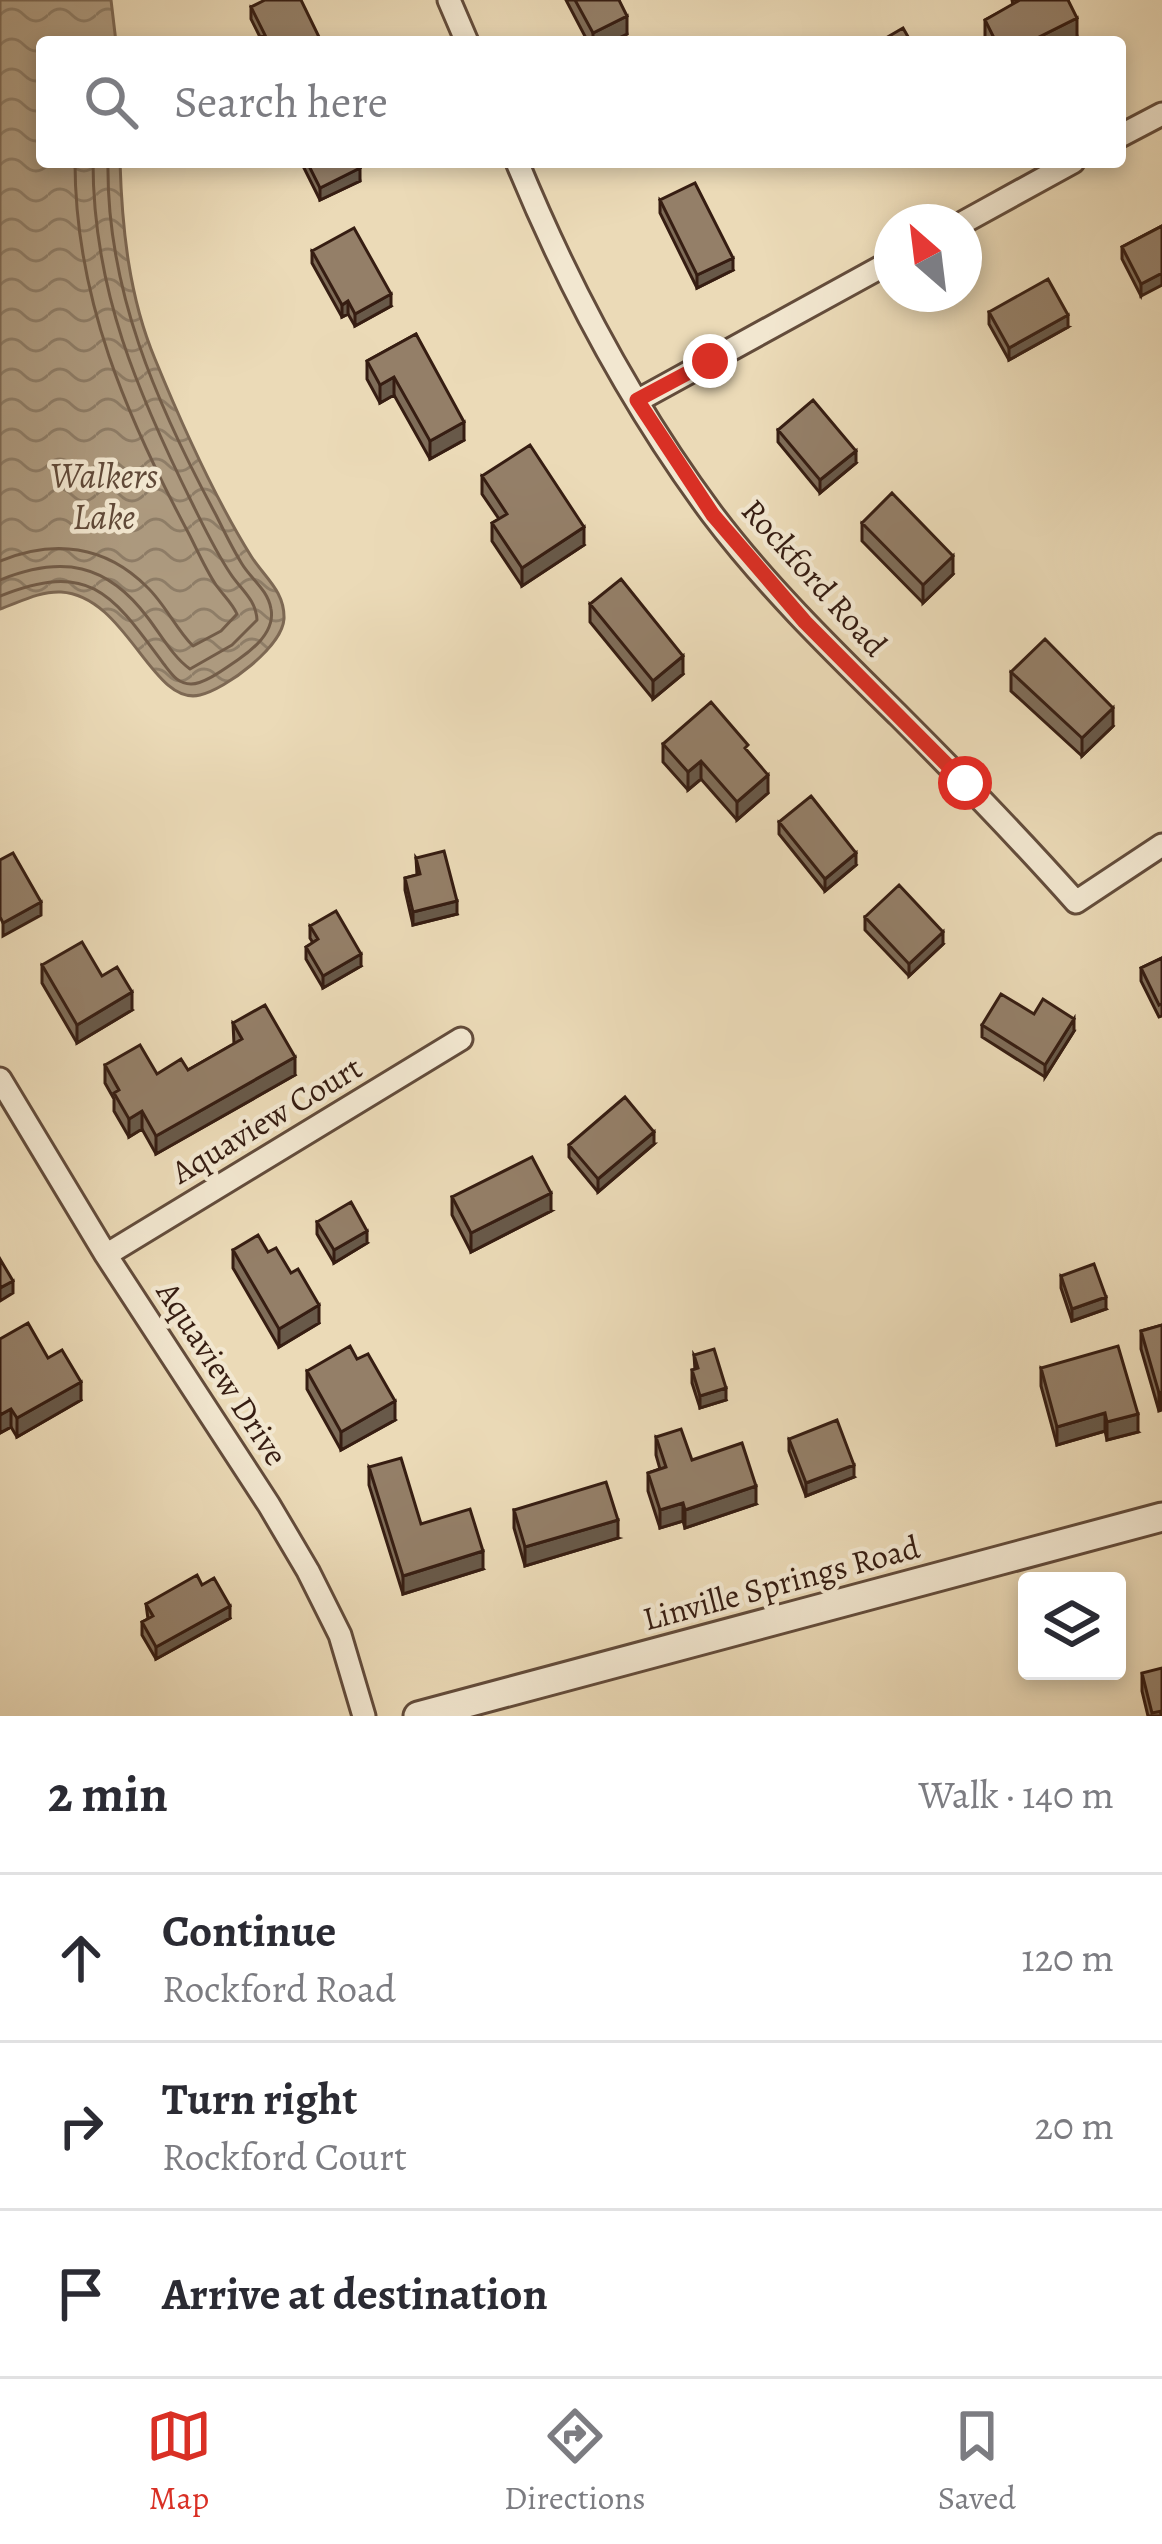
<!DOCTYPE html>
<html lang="en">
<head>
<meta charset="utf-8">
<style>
  :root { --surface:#fff; --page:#f7f7f7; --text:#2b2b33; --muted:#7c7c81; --line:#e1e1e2; --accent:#d93025 }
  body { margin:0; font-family:Alegreya,serif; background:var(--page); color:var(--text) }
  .controls { position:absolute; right:36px; bottom:36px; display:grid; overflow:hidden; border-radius:12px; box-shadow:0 6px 18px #0003 }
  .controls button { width:108px; height:108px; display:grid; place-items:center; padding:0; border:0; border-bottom:3px solid var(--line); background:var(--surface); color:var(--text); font:60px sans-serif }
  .compass { position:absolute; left:874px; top:204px; width:108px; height:108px; border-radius:50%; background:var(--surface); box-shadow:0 6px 18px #0003; rotate:332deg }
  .stop { position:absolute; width:36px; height:36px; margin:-27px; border:9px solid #d93025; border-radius:50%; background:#fff }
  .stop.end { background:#d93025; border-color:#fff; box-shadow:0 3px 12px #0008 }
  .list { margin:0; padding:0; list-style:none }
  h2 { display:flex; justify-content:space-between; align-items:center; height:156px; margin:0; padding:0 48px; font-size:51px }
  h2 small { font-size:39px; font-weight:400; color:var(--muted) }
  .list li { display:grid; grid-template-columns:78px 1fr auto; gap:36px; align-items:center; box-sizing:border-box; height:168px; padding:0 48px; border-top:3px solid var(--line) }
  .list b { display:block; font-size:45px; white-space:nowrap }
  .list p { margin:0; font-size:39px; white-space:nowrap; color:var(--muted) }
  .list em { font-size:39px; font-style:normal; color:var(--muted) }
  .icon { flex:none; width:66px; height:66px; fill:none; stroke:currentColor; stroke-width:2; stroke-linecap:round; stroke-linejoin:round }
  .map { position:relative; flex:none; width:1162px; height:1716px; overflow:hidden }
  .search { position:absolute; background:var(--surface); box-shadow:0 6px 18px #0003; left:36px; right:36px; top:36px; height:132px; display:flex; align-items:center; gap:30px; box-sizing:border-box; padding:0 42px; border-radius:12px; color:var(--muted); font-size:45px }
  .sheet { height:660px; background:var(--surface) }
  nav { display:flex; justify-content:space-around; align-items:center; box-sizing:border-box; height:168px; border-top:3px solid var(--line); background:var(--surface); font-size:33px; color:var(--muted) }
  nav a { display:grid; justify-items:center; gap:6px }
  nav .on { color:var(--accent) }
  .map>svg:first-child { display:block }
  .water { fill:url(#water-waves); stroke:#7d6853; stroke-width:3 }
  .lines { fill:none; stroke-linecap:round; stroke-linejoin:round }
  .shore { stroke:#725c48; stroke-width:3 }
  .minor-casing { stroke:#634c3b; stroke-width:27 }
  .tertiary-casing { stroke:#634c3b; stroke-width:33 }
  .minor { stroke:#f2e7d0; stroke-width:21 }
  .tertiary { stroke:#f2e7d0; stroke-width:27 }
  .wall { fill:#7f6d59; stroke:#361d12; stroke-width:3 }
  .shaded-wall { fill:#685949; stroke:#361d12; stroke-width:3 }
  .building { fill:#947f68; stroke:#361d12; stroke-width:3 }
  .route { stroke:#d93025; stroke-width:15 }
  .labels { text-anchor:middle; stroke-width:9; stroke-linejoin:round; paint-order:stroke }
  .street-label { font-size:33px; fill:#361d12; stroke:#f2e7d0 }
  .water-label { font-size:36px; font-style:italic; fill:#604938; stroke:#f2e7d0 }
</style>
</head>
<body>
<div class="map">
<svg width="1162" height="1716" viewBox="0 0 1162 1716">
  <defs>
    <pattern id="water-waves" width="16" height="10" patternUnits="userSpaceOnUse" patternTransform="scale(3)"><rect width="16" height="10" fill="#ad9a7f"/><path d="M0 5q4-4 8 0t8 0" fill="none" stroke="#8e7d67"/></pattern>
  </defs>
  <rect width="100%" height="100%" fill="#ebdab7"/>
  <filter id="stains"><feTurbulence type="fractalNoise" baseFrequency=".00167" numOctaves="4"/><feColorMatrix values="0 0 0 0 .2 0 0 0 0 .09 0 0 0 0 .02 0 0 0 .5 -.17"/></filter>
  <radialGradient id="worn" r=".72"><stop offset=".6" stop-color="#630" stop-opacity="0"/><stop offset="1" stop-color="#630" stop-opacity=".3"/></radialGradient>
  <!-- water -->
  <path class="water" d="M0,0H111L116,42H42V162H120C122,228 129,297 155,359C182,425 213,495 251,556C264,577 285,591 284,619C282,647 226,689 200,695C152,707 127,596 61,592C40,591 20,602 0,609Z"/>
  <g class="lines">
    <!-- shore -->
    <path class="shore" d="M0,561C54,539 105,545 147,587C165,604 176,629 193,646L221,631L237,614C232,603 223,595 216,585C206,570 198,552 190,536C127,418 75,298 75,162
      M0,580C62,555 107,563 148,618C161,635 173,657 190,669L232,645L257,620C256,599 240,589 230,573C216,552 205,529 194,507C138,394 93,290 93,162
      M0,596C90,560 112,594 163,663C171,673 177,684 191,684C205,684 227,667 239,659C255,648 275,630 271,609C268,590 251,579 242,564C232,548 224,531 216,515C157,405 106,289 108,162"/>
    <!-- minor casing -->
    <g class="minor-casing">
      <path id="minor" d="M449,0L467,42
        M1120,136L1162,114
        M517,162C568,286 632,406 712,514C767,587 834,652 899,716C960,777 1019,838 1076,902L1162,845
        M964,222L1073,162
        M637,401L892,261
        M0,1079L106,1255L269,1505L308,1571L340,1635L364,1716
        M106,1255L461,1039"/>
    </g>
    <!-- tertiary casing -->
    <g class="tertiary-casing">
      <path id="tertiary" d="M418,1716L1162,1517"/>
    </g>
    <!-- minor -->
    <use href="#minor" class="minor"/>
    <!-- tertiary -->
    <use href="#tertiary" class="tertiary"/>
  </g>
  <!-- wall -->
  <path class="wall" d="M566,0H619L627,34L611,42H588Z
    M1012,0H1068L1077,36L1065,42H987L985,38V20L1013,5Z
    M251,7L320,42L260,37L251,19Z
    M301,162H356L360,181L320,200Z
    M660,200L733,270L697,288L660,213Z
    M1162,226L1141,296L1122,259V247Z
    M312,251L391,306L355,326L348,314L342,317L312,263Z
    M989,312L1068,327L1009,360L989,324Z
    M416,334L464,440L430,459L394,395L380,403L367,379V361Z
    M778,430L856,463L820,493L778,442Z
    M482,476L584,545L522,586L492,541V523L499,519L482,494Z
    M862,523L953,574L923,603L862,541Z
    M590,604L683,674L653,699L590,622Z
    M1011,672L1113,726L1082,756L1011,691Z
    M663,744L748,753L768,793L737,820L701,779L688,790L663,762Z
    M779,822L856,865L825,891L779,834Z
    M416,858L457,914L413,925L405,890V878L417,875Z
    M865,917L943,944L909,976L865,930Z
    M310,926L361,966L323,988L306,959V947L313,943L310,938Z
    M1162,958V1016L1159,1017L1141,981V968Z
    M42,965L132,1010L77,1043L42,983Z
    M233,1023L295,1075L156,1154L142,1129L129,1137L114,1111V1099L105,1083V1065L157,1074L188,1070L234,1044Z
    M982,1025L1074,1031L1045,1077L982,1037Z
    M654,1144L598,1192L569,1157V1145Z
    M452,1197L551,1211L471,1252L452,1215Z
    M317,1222L367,1243L334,1263L317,1234Z
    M233,1250L268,1252L319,1323L279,1347L233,1268Z
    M1061,1276L1106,1309L1072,1321L1061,1288Z
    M1162,1325L1159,1411L1141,1349V1331Z
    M0,1339L48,1358L81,1400L17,1437L11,1427L0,1433Z
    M694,1355L726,1400L700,1408L692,1383V1370H695Z
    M1041,1368L1138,1432L1107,1440L1105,1431L1057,1445L1041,1386Z
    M307,1371L395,1420L341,1450L307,1389Z
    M656,1437L692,1460L756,1504L685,1528L683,1521L660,1528L648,1491V1473L660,1469L656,1455Z
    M789,1439L854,1477L806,1496L789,1451Z
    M369,1467L421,1524L483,1569L403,1594L369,1485Z
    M514,1510L618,1538L525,1566L514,1528Z
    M202,1585L230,1618L156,1659L142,1635V1622L148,1619L146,1604Z
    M1142,1673L1162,1716H1148L1142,1691Z"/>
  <!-- shaded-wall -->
  <path class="shaded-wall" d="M627,16V34L611,42H593V33Z
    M1077,18V36L1065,42H1029Z
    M360,168V181L320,200V188Z
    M733,258V270L697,288V275Z
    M1162,273V285L1141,296V284Z
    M391,294V306L355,326V314Z
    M348,301V314L342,317V305Z
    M1068,315V327L1009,360V348Z
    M394,377V395L380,403V385Z
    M464,422V440L430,459V441Z
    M856,451V463L820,493V480Z
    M584,527V545L522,586V568Z
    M953,556V574L923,603V585Z
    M683,656V674L653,699V681Z
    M1113,708V726L1082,756V738Z
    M701,761V779L688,790V772Z
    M768,775V793L737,820V802Z
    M856,853V865L825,891V879Z
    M457,901V914L413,925V912Z
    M41,902V915L3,936V923Z
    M943,932V944L909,976V964Z
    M361,954V966L323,988V976Z
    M132,992V1010L77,1043V1025Z
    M1074,1019V1031L1045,1077V1065Z
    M295,1057V1075L156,1154V1136Z
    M142,1111V1129L129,1137V1119Z
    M654,1132V1144L598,1192V1179Z
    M551,1193V1211L471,1252V1233Z
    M367,1231V1243L334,1263V1250Z
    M13,1281V1293L0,1301V1288Z
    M1106,1297V1309L1072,1321V1309Z
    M319,1305V1323L279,1347V1329Z
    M81,1382V1400L17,1437V1418Z
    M726,1388V1400L700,1408V1396Z
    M1162,1392V1410L1159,1411V1393Z
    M395,1401V1420L341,1450V1432Z
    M11,1409V1427L0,1433V1415Z
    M1105,1413V1431L1057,1445V1427Z
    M1138,1414V1432L1107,1440V1422Z
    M854,1465V1477L806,1496V1483Z
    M756,1486V1504L685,1528V1510Z
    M683,1503V1521L660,1528V1510Z
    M618,1520V1538L525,1566V1547Z
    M483,1551V1569L403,1594V1576Z
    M230,1606V1618L156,1659V1647Z"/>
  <!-- building -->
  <path class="building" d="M265,0H301L320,39L313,42H250L265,35L251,7Z
    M575,0H619L627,16L593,33Z
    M1020,0H1068L1077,18L1029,42H996L985,20Z
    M903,28L911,42H879Z
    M307,162H356L360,168L320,188Z
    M695,183L733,258L697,275L660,200Z
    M1162,226V273L1141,284L1122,247Z
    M354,228L391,294L355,314L348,301L342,305L312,251Z
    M1048,279L1068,315L1009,348L989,312Z
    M416,334L464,422L430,441L394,377L380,385L367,361Z
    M813,400L856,451L820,480L778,430Z
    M530,445L584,527L522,568L492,523L507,514L482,476Z
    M892,493L953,556L923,585L862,523Z
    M621,579L683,656L653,681L590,604Z
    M1045,639L1113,708L1082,738L1011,672Z
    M711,702L748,745L745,748L768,775L737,802L701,761L688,772L663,744Z
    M811,796L856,853L825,879L779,822Z
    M444,851L457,901L413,912L405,878L420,874L416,858Z
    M13,853L41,902L3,923L0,917V860Z
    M899,885L943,932L909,964L865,917Z
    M336,911L361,954L323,976L306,947L318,939L310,926Z
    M82,942L102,976L117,967L132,992L77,1025L42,965Z
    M1162,958V1003L1159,1005L1141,968Z
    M1001,994L1034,1014L1043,999L1074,1019L1045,1065L982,1025Z
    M265,1005L295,1057L156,1136L142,1111L129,1119L114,1093L119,1090L105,1065L140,1045L157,1074L181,1059L188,1070L242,1039L233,1023Z
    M625,1097L654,1132L598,1179L569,1145Z
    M532,1157L551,1193L471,1233L452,1197Z
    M351,1202L367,1231L334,1250L317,1222Z
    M258,1235L268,1252L276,1248L291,1273L298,1269L319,1305L279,1329L233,1250Z
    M0,1259L13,1281L0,1288Z
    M1094,1264L1106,1297L1072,1309L1061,1276Z
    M28,1323L48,1358L62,1350L81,1382L17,1418L11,1409L0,1415V1339Z
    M1162,1325V1392L1159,1393L1141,1331Z
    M350,1346L357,1359L368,1354L395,1401L341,1432L307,1371Z
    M1118,1346L1138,1414L1107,1422L1105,1413L1057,1427L1041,1368Z
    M714,1349L726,1388L700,1396L692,1370L698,1368L694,1355Z
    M837,1420L854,1465L806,1483L789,1439Z
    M681,1429L692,1460L742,1443L756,1486L685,1510L683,1503L660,1510L648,1473L666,1467L656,1437Z
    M401,1458L421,1524L470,1509L483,1551L403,1576L369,1467Z
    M606,1482L618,1520L525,1547L514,1510Z
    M197,1575L202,1585L214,1578L230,1606L156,1647L142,1622L153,1616L146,1604Z
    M1162,1668V1711L1152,1713L1142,1673Z"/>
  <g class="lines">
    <!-- route -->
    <path class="route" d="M710,361L637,400L713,515L805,622L965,783"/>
  </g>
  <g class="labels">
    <!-- street labels -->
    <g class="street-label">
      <text transform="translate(815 577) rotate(48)" y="12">Rockford Road</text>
      <text transform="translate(266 1119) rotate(-31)" y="12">Aquaview Court</text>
      <text transform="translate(223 1373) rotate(57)" y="12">Aquaview Drive</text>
      <text transform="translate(781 1582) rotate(-15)" y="12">Linville Springs Road</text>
    </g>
    <!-- water labels -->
    <g class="water-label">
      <text x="104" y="488">Walkers<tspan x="104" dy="41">Lake</tspan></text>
    </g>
  </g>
  <rect width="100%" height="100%" filter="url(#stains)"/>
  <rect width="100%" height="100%" fill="url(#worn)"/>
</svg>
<div class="controls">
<button><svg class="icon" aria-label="layers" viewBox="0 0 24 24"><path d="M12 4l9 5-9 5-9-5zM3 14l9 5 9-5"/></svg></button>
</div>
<svg class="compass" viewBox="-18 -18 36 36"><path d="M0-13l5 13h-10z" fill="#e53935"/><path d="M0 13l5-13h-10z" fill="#7c7c81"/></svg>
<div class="stop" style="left:965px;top:783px"></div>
<div class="stop end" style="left:710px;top:361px"></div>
<div class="search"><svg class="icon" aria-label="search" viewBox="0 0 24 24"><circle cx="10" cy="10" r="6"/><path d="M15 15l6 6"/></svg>Search here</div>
</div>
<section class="sheet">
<h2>2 min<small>Walk · 140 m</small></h2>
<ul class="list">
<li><svg class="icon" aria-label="ahead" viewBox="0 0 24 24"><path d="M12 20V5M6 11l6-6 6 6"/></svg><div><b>Continue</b><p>Rockford Road</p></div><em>120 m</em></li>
<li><svg class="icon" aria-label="right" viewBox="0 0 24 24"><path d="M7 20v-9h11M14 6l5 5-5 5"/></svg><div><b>Turn right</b><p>Rockford Court</p></div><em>20 m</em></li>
<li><svg class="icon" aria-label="arrive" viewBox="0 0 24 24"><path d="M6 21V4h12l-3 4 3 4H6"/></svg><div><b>Arrive at destination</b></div></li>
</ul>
</section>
<nav>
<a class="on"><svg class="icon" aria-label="map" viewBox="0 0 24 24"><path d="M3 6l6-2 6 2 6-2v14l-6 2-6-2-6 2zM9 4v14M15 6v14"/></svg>Map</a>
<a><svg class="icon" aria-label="directions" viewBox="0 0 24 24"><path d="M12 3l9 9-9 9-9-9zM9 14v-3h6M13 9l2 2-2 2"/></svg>Directions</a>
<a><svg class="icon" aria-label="saved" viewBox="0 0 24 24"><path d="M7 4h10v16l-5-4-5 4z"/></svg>Saved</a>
</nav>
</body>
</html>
